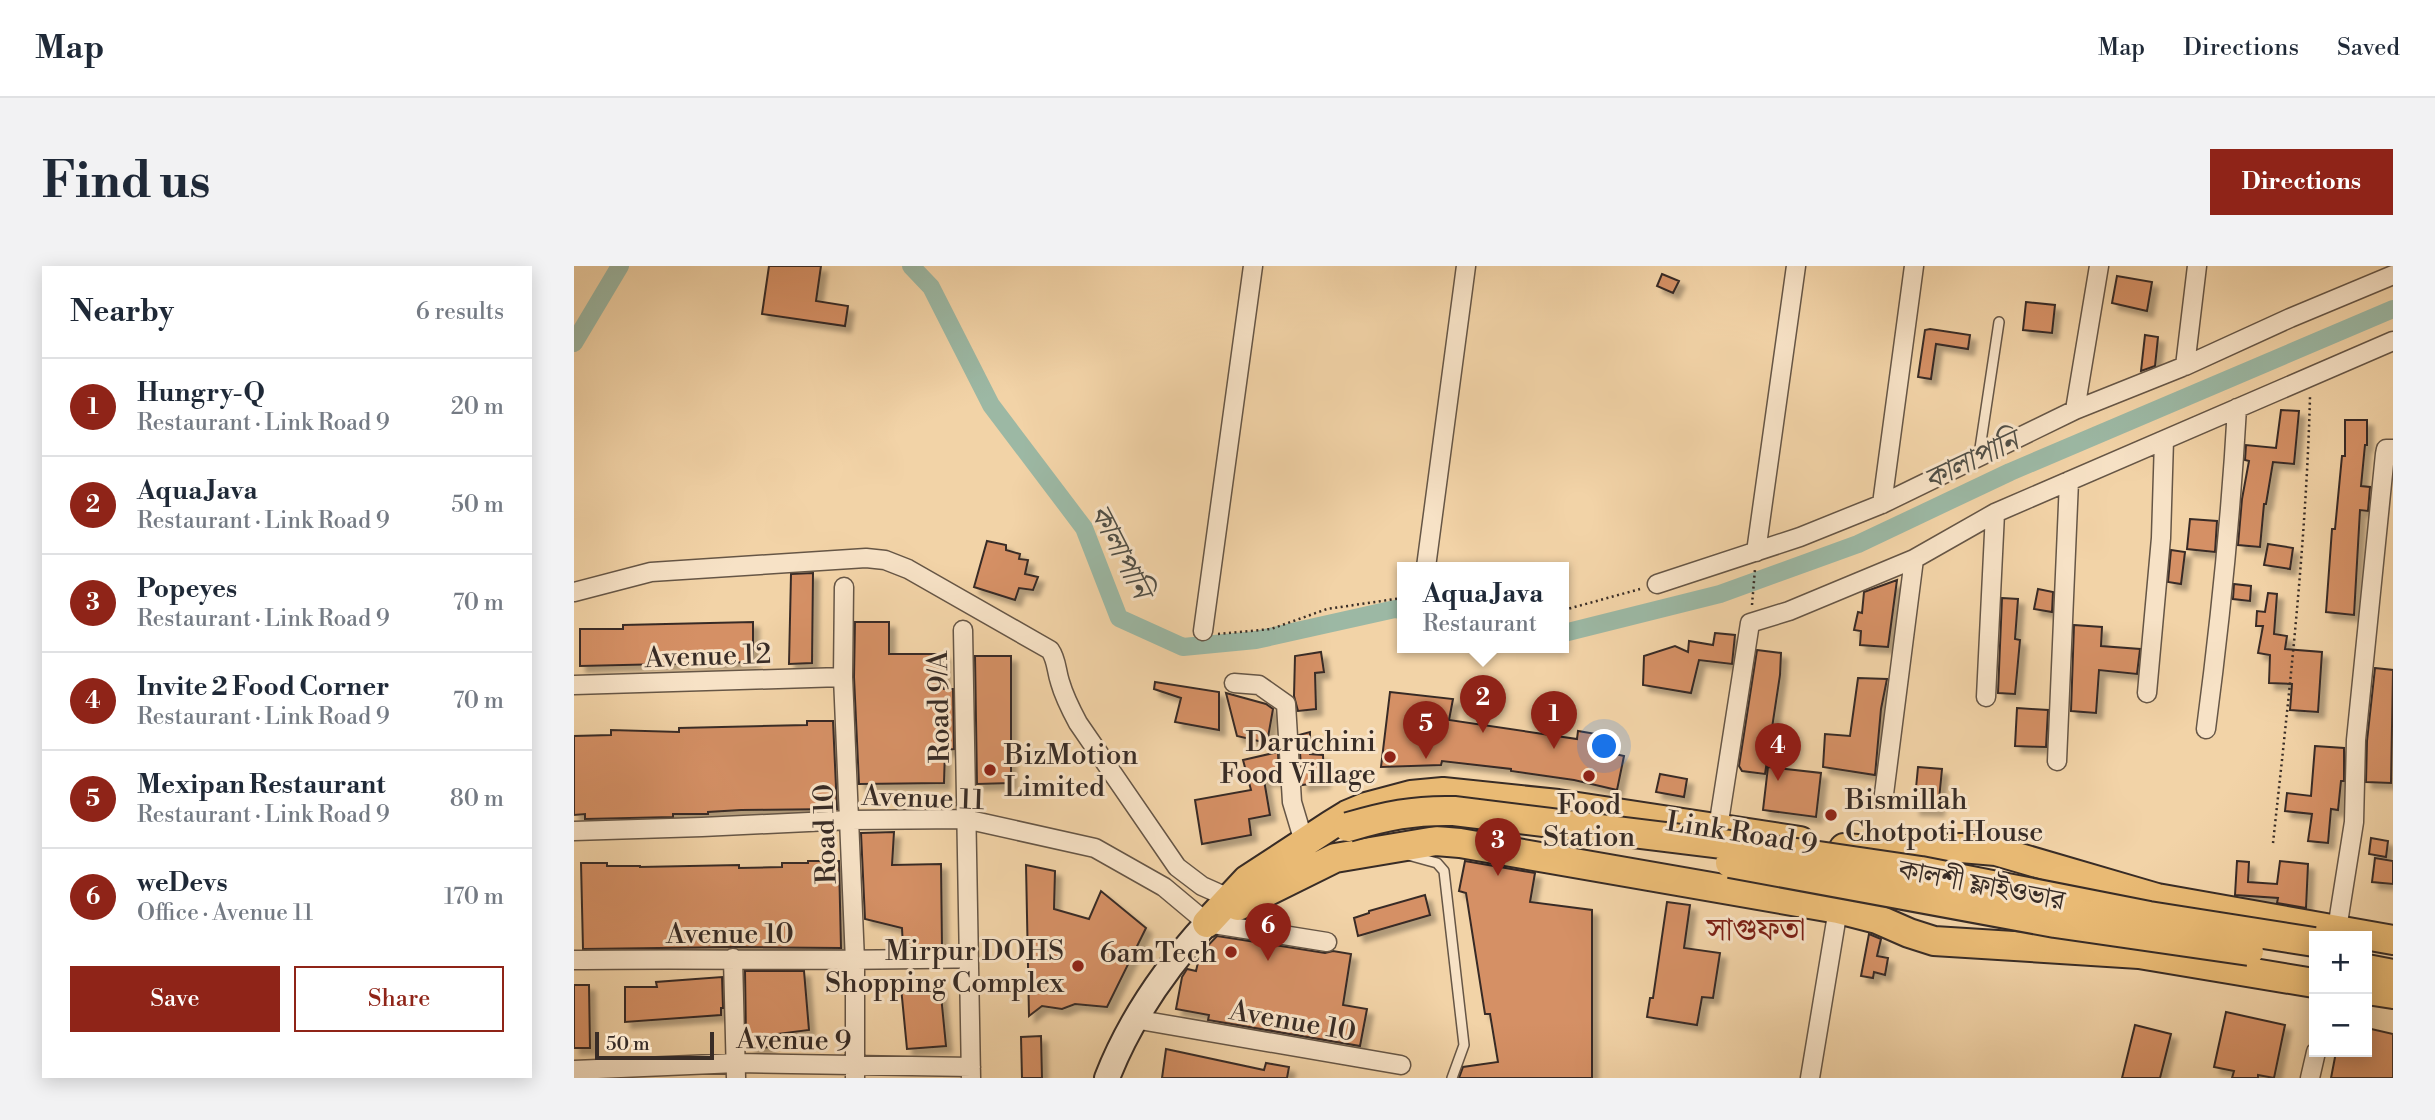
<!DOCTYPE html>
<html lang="en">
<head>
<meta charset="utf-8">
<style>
  :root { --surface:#fff; --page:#f2f2f3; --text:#1f2937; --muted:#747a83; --line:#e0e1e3; --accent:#8f2418 }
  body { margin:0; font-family:"Libre Bodoni","Noto Serif Bengali",serif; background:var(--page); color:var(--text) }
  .controls { position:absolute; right:21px; bottom:21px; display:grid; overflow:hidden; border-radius:0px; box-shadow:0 4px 18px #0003 }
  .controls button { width:63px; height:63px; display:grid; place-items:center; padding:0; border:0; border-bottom:2px solid var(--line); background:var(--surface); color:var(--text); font:35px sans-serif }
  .scale { position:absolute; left:21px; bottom:18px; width:119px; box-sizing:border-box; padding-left:7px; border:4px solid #382c26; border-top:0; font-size:19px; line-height:24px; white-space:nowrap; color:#382c26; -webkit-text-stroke:5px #f7e2c6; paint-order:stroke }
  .you { position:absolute; left:1031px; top:481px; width:24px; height:24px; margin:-18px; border:5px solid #fff; border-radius:50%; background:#1a73e8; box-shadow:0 0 0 10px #1a73e833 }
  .badge { display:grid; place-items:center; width:46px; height:46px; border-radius:50%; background:var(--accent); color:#fff; font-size:23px; font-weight:700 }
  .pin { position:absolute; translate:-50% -58px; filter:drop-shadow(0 2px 4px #0008) }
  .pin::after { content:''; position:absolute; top:37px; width:24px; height:21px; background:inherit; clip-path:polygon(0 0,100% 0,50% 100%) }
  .popup { position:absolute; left:823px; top:296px; width:172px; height:91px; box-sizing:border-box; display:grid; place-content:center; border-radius:0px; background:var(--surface); filter:drop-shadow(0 2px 5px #0005); font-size:23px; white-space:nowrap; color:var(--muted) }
  .popup b { font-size:26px; color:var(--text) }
  .popup::after { content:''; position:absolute; left:50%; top:100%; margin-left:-14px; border:14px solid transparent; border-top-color:var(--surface) }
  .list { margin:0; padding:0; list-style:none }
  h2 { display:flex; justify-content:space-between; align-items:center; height:91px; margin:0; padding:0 28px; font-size:30px }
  h2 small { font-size:23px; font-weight:400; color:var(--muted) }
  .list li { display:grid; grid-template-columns:46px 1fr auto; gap:21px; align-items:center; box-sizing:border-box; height:98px; padding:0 28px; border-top:2px solid var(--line) }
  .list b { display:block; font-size:26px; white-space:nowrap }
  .list p { margin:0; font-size:23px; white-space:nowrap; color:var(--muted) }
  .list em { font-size:23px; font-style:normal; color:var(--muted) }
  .actions { display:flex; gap:14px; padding:21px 28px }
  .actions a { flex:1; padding:16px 0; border:2px solid var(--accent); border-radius:0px; text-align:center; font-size:24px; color:var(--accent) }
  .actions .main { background:var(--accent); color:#fff }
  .map { position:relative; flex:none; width:1819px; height:812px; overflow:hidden; border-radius:0px }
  header { display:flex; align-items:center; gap:42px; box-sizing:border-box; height:98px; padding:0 35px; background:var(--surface); border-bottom:2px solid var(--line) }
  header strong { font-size:33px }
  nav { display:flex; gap:38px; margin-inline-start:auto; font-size:24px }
  .intro { display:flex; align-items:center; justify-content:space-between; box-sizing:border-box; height:168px; padding:0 42px }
  h1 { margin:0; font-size:49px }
  .button { padding:18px 32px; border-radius:0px; background:var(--accent); color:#fff; font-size:24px; font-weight:700 }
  main { display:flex; gap:42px; padding:0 42px }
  aside { flex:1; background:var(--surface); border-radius:0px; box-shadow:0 4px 18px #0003 }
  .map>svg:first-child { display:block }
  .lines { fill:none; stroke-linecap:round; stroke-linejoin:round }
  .canal { stroke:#9cb8a4; stroke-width:18 }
  .building { fill:#d59065; stroke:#382c26; stroke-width:2; filter:url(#shadow) }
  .service-casing { stroke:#665646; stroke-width:12 }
  .minor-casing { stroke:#665646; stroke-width:21 }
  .secondary-casing { stroke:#382c26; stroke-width:28 }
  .primary-casing { stroke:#382c26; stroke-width:32 }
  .path { stroke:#382c26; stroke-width:2.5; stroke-dasharray:2 3.5; stroke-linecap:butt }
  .service { stroke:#f7e2c6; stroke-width:9 }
  .minor { stroke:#f7e2c6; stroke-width:18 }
  .secondary { stroke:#f7e2c6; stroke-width:24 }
  .primary { stroke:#e9ba74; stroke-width:28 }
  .primary-bridge-casing { stroke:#382c26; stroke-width:32; stroke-linecap:butt }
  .primary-bridge { stroke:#e9ba74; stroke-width:28 }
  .poi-dot { fill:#8f2418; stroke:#f7e2c6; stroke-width:2.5 }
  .labels { text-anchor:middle; stroke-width:6; stroke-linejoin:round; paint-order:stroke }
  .street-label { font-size:28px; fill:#382c26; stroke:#f7e2c6 }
  .poi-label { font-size:28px; fill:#382c26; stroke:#f7e2c6; text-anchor:end }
  .water-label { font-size:30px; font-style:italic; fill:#514f46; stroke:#f7e2c6 }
  .quarter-label { font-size:32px; fill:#7a1f14; stroke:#f7e2c6 }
</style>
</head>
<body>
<header>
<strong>Map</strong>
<nav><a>Map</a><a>Directions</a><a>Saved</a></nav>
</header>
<div class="intro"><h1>Find us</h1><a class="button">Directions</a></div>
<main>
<aside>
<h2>Nearby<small>6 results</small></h2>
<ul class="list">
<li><span class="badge">1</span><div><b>Hungry-Q</b><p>Restaurant · Link Road 9</p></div><em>20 m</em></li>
<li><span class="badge">2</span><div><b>Aqua Java</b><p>Restaurant · Link Road 9</p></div><em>50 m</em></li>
<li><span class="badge">3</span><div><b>Popeyes</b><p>Restaurant · Link Road 9</p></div><em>70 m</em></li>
<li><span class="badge">4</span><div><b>Invite 2 Food Corner</b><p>Restaurant · Link Road 9</p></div><em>70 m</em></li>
<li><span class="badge">5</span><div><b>Mexipan Restaurant</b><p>Restaurant · Link Road 9</p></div><em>80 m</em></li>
<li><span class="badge">6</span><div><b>weDevs</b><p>Office · Avenue 11</p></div><em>170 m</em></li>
</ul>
<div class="actions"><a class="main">Save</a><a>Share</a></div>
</aside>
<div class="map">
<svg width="1819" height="812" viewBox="0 0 1819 812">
  <defs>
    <filter id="shadow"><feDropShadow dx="6" dy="6" stdDeviation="2" flood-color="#0004"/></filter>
  </defs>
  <rect width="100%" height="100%" fill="#f2d3a7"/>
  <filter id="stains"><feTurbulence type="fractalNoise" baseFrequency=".00286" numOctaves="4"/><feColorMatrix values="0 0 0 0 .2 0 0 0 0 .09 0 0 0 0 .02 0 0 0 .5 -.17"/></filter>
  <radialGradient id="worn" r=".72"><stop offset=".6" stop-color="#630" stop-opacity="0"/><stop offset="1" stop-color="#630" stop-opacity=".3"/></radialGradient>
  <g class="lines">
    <!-- canal -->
    <path class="canal" d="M337,0L357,21L417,139L510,262L545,352L609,381L682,374L821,343L828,344
      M0,77L46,0
      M990,367L1146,328L1284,278L1436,206L1819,43"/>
  </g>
  <!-- building -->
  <path class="building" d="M195,0H247L242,35L274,40L271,60L188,48Z
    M1088,8L1105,15L1099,27L1083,20Z
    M1543,10L1578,16L1573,45L1538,37Z
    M1452,36L1481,39L1478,67L1449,64Z
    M1356,63L1396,69L1394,83L1362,78L1357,113L1344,111L1351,64Z
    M1571,69L1584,71L1581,100L1567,105Z
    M1707,144L1725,145L1720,198L1699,196L1692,238H1690L1686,281L1664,279L1668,233L1675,195L1671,194L1672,179L1702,182Z
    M1771,154H1793V179H1791L1787,220L1796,221L1794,245L1786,244L1780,349L1752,346L1758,263H1761L1768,190H1771Z
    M1616,253L1643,255L1641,286L1613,283Z
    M413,275L432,279V284L446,288L445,293L454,294L451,308L464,311L459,324L445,322L441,334L400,321Z
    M1694,278L1719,282L1716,303L1690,299Z
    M1597,284L1611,286L1607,318L1594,316Z
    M239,307L238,397L215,398L217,308Z
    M1323,314L1314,381L1286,379L1287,365L1280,364L1284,346L1288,347L1290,326Z
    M1660,318L1677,320L1676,335L1659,333Z
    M1464,323L1479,326L1478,346L1460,343Z
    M1694,327L1703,328L1700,368L1713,370L1711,383L1748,386L1744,446L1716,444L1718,418L1695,417L1696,389L1684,387L1689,360H1682L1683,345L1691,346Z
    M1428,332L1444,333L1441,373L1446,374L1441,428L1424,427Z
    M179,356V396L6,400V363H49V359Z
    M281,356H315V388H370V423H379L380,483L371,484L370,517L285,518L280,411Z
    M1500,359L1528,361L1527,380L1566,383L1563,408L1525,404L1522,447L1497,445Z
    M1141,367L1161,369L1158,398L1125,394L1117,427L1069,419L1070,390L1101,380L1114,386L1115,375L1139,379Z
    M1183,384L1207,387L1206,409L1191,508L1168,505L1165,500Z
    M747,386L750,406L741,407L742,443L724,445L720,430L721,390Z
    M401,390H437V517L403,518Z
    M1801,402L1819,404L1817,517L1792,516L1793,475Z
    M1284,412L1313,413L1307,443L1301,509L1249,501L1251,468L1276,470Z
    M581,416L645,426V464L601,456L607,432L580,423Z
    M816,426L879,433L875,454L1003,473L1004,465L1022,468L1019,483L1050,490L1043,524L1000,514L937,505V503L868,495L867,499L807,501Z
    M652,427L692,438L699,443L693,477L663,470Z
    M1443,442L1474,444L1472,481L1441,480Z
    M233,455H259L263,543L167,544L134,546V548H99V551L11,553V548L0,549V470L37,469V464L105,466V462L233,459Z
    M736,466V488L749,489L750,516L728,519L725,469Z
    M1741,480L1770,482V515H1767L1764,544L1757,543L1754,577L1734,575L1738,548L1711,545L1713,527L1737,530Z
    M704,486L705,514H690L696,549L675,553L677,569L628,578L621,534L677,524L669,494Z
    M1194,501L1247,507L1242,551L1189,544Z
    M1344,501L1368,503L1364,544L1340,543Z
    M1086,508L1113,513L1110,531L1082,526Z
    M320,566L318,599L367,598L368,681L329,682L328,662L291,653L287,567Z
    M1797,572L1814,575L1812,591L1795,588Z
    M1801,592L1819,595V618L1798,616Z
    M234,595H265L267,682L159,681L9,683L7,597H33V600H66V601L165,599V602L208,601V597H234Z
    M891,595L961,607L956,636L1018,644V812H885L889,801L924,796L916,748H911L892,627L885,625Z
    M1663,595L1675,596L1674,616L1703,618L1706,595L1734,598L1732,642L1703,637L1704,632L1661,629Z
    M452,599L481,605L480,643L515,653L527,625L572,662L533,741L501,738L488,743L468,740L455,750Z
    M851,629L856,649L784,670L780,652L795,647V645Z
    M1093,636L1116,639L1110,682L1146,687L1139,732L1128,731L1123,759L1073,751L1076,732H1079Z
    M1295,668L1307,673L1303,690L1314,692L1311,709L1300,706L1299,712L1287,710Z
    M643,670L751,687L759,685L777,688L769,739L793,743L786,780L634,754L635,749L602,743L608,711L613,703L622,705L626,688Z
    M171,705H230L235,764L195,769L196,781L176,783V772H172Z
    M148,711L149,742H147V749L51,756V721H83L82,716Z
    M0,719H15L16,782H0Z
    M366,719L372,780L333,783L327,721Z
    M1652,746L1711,759L1700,812L1684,809V812H1658L1660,805L1640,801Z
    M1561,759L1597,768L1586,812H1548Z
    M1793,762L1819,768V812H1757L1762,786H1793Z
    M467,770L468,812H448L447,771Z
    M592,783L690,804L692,797L715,801L713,812H588Z"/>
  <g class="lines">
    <!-- service casing -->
    <g class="service-casing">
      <path id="service" d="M1405,189L1425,56
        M834,589L863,597L870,605L890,779L878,812"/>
    </g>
    <!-- minor casing -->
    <g class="minor-casing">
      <path id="minor" d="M1611,100L1623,0
        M1501,144L1525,0
        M1308,238L1340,0
        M1182,286L1222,0
        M852,301L892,0
        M1083,318L1226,271L1308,238L1501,144L1611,100L1716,52L1819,9
        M270,321L269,411L281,695V812
        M0,326L77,306L292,292L311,294L334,303L476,384C483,394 482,404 486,416C490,430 497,444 504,457L603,601L628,620L655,632
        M389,364L397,812
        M629,365L679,0
        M660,417L685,419L712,438L718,536L730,576
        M0,419L269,411
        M1573,427L1587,272L1590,174
        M1412,431L1421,247
        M1632,463C1646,357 1657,250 1663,142
        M1483,495L1495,215
        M1310,528L1340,293
        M1144,562L1176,357L1215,345L1340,293L1421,247L1819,75
        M0,565L128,561L276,554L391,553L521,582L590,621L633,657L753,676
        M1763,663L1780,556L1782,474L1811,188L1812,183H1819
        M159,692L162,812
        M0,694C132,692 263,696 395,692
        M560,753L827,799
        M0,804L163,797L397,801
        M1236,812L1264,643
        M1736,812L1742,786"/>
    </g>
    <!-- secondary casing -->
    <g class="secondary-casing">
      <path id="secondary" d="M533,812C556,753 590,704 633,657"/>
    </g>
    <!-- primary casing -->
    <g class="primary-casing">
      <path id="primary" d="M1270,582L1311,585L1387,582L1422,585L1583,632L1819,674
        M664,640L761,592L862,575L886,577L1264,643L1303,653L1335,667L1360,675L1565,688L1740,717
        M633,657L673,614L757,559L773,549L792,541L837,529L869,526L984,538L1226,575
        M1793,703L1819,708
        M1793,724L1819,728"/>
    </g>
    <!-- path -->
    <path class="path" d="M1178,339L1181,303
      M990,344L1066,323
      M644,368L697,363L753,343L828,332
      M1699,577C1715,429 1732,280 1736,131"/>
    <!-- service -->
    <use href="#service" class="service"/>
    <!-- minor -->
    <use href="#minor" class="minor"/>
    <!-- secondary -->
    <use href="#secondary" class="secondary"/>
    <!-- primary -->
    <use href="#primary" class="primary"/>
    <!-- primary-bridge casing -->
    <g class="primary-bridge-casing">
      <path id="primary-bridge" d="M774,561C812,550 839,544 880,545L1238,589L1347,605L1575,650L1740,676
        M1156,597L1481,657L1675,685"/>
    </g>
    <!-- primary-bridge -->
    <use href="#primary-bridge" class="primary-bridge"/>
  </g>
  <!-- markers -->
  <g class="poi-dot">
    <circle cx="816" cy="491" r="7"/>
    <circle cx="416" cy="504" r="7"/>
    <circle cx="1015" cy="510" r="7"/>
    <circle cx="1257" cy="549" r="7"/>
    <circle cx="657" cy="686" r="7"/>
    <circle cx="504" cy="700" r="7"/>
  </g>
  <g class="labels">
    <!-- street labels -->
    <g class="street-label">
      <text transform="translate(134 389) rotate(-2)" y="10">Avenue 12</text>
      <text transform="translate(364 441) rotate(-91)" y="10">Road 9/A</text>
      <text transform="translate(349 531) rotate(2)" y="10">Avenue 11</text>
      <text transform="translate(1168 566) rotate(9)" y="10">Link Road 9</text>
      <text transform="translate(250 568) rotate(-92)" y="10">Road 10</text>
      <text transform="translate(1408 618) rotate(11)" y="10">কালশী ফ্লাইওভার</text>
      <text x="156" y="677">Avenue 10</text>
      <text transform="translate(719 754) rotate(10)" y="10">Avenue 10</text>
      <text transform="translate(220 773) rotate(1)" y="10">Avenue 9</text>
    </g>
    <!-- poi labels -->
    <g class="poi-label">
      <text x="802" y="485">Daruchini<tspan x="802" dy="32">Food Village</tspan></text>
      <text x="430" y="498" text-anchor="start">BizMotion<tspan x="430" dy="32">Limited</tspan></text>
      <text x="1271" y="543" text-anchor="start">Bismillah<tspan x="1271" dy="32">Chotpoti House</tspan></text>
      <text x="1015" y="548" text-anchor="middle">Food<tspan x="1015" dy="32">Station</tspan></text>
      <text x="490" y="694">Mirpur DOHS<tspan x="490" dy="32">Shopping Complex</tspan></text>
      <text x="643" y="696">6amTech</text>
    </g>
    <!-- water labels -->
    <g class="water-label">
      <text transform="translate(1397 194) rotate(-25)" y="10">কালাপানি</text>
      <text transform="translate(547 285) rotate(63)" y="10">কালাপানি</text>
    </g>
    <!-- quarter labels -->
    <g class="quarter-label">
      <text x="1182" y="674">সাগুফতা</text>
    </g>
  </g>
  <rect width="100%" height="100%" filter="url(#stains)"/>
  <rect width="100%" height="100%" fill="url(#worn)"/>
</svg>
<div class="controls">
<button>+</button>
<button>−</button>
</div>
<div class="scale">50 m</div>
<div class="you"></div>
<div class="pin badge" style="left:980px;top:483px">1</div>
<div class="pin badge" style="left:909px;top:467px">2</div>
<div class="popup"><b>Aqua Java</b>Restaurant</div>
<div class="pin badge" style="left:924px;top:610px">3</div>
<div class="pin badge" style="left:1204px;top:515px">4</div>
<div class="pin badge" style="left:852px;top:493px">5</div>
<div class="pin badge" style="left:694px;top:695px">6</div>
</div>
</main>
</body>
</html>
